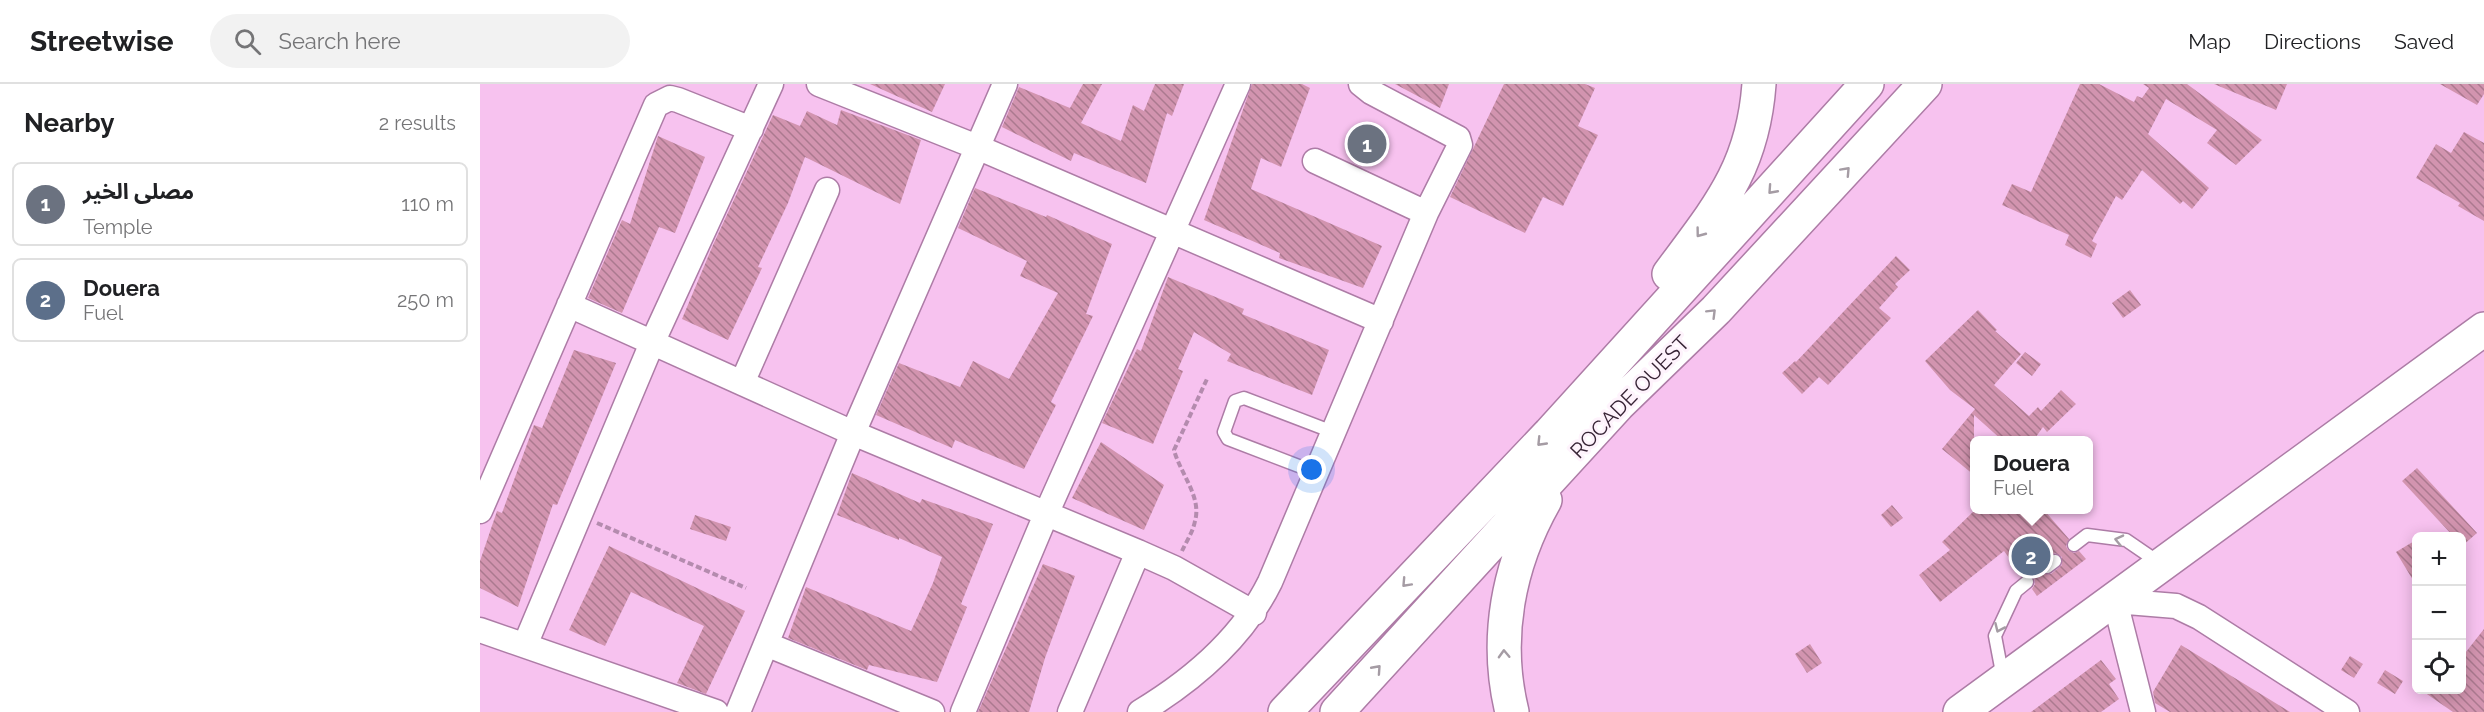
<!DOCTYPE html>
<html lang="en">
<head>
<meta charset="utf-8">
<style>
  :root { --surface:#fff; --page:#f2f2f2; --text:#202124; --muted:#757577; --line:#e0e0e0; --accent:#048743 }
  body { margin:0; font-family:Raleway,"Noto Sans Arabic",sans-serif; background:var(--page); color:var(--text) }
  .controls { position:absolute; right:18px; bottom:18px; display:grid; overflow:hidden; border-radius:9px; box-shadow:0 3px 15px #0003 }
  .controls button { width:54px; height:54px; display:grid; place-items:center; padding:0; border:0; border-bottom:2px solid var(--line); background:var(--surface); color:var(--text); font:30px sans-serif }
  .you { position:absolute; left:832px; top:386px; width:21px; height:21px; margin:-15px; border:4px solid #fff; border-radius:50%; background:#1a73e8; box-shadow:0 0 0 9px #1a73e833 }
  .badge { display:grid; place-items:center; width:39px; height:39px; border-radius:50%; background:var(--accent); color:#fff; font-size:20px; font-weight:700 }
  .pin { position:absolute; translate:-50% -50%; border:3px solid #fff; box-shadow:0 2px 6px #0006 }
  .popup { position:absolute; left:1490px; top:352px; width:123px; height:78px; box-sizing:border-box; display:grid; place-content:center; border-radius:9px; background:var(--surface); filter:drop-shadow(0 2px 4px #0005); font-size:20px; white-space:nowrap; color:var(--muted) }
  .popup b { font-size:22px; color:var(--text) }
  .popup::after { content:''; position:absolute; left:50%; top:100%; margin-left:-12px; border:12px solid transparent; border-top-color:var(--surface) }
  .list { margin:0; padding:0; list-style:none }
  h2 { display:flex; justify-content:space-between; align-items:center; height:78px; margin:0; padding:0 24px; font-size:26px }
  h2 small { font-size:20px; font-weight:400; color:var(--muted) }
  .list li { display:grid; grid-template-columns:39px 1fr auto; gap:18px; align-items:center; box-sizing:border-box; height:84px; margin:0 12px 12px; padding:0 12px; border:2px solid var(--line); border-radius:9px }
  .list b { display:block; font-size:22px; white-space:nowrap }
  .list p { margin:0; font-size:20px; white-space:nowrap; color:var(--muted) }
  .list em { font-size:20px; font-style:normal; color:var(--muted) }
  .icon { flex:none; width:33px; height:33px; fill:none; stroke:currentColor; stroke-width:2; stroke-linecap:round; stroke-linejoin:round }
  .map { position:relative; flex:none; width:2004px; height:628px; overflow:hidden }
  header { display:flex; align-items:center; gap:36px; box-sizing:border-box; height:84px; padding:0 30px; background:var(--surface); border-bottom:2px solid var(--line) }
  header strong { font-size:28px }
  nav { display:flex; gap:33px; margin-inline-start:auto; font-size:21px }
  .search { width:420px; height:54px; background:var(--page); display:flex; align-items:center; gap:15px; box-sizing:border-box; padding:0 21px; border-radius:33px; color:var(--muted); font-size:22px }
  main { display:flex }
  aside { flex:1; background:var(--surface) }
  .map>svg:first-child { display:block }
  .building { fill:url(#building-back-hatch); fill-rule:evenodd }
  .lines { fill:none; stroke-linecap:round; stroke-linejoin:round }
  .lane-casing { stroke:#ad7ca6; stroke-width:15 }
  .street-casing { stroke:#ad7ca6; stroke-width:27 }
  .secondary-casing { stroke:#ad7ca6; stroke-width:36 }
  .highway-casing { stroke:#ad7ca6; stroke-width:36 }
  .path { stroke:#b48bae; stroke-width:4; stroke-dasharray:6 3; stroke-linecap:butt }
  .lane { stroke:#fff; stroke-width:12 }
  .street { stroke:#fff; stroke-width:24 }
  .secondary { stroke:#fff; stroke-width:33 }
  .highway { stroke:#fff; stroke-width:33 }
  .oneway { stroke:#a59ca4 }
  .labels { text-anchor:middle; stroke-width:6; stroke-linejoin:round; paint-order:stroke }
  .street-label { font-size:21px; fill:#372435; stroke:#fef3fc }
</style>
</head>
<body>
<header>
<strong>Streetwise</strong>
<div class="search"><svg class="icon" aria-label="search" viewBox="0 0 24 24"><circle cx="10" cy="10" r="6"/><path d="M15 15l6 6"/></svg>Search here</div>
<nav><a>Map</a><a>Directions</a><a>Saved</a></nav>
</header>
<main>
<aside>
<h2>Nearby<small>2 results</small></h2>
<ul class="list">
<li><span class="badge" style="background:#6b7280">1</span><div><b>مصلى الخير</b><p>Temple</p></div><em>110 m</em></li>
<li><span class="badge" style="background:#5c6f8a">2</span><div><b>Douera</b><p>Fuel</p></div><em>250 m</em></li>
</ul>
</aside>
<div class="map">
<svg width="2004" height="628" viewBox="0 0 2004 628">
  <defs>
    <pattern id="building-back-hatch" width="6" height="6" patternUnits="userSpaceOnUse" patternTransform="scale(1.5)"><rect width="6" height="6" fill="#d294af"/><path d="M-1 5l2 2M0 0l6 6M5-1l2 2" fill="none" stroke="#ab798f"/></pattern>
  </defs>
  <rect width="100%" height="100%" fill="#f7c2ef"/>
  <!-- building -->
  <path class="building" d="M390,0H465L452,28Z
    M603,0H622L601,39L641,57L653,21L664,27L675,0H704L692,32L687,29L666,99L594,69L591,77L522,43L539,3L590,24Z
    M772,0H822L830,4L801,83L781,74L771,105L902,162L883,204L799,174L800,169L724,136Z
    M915,0H969L960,24Z
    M1024,0H1105L1115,4L1098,42L1118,51L1083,122L1063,113L1045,149L970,113Z
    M1600,0H1619L1654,18L1657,12L1662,14L1669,4L1663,0H1707L1782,56L1756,81L1727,59L1737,46L1686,15L1668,50L1729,104L1712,125L1703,117L1700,120L1662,86L1642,116L1636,112L1612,157L1617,160L1611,174L1585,161L1589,151L1522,121L1532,100L1551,108Z
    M1734,0H1807L1796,26Z
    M1960,0H2004V10L1997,21Z
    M361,26L441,56L420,120L325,73L308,119L278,183L282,184L248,256L202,235L233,161L293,31L320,42L327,27L357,41Z
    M890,39L906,48L885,82L869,72Z
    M1984,48L2004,59V137L1978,122L1980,119L1936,94L1956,60L1971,69Z
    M178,52L225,73L195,149L179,143L142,229L108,214L142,136L150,140Z
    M495,104L566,133L567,131L632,160L606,230L613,232L571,318L576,321L544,385L475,356L472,364L396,331L419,279L480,303L493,277L529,295L578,209L540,192L547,177L478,144Z
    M1416,172L1430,186L1415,200L1418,203L1399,224L1411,234L1348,301L1339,293L1322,310L1302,289L1315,277L1316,278Z
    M688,193L764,225L762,230L849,266L832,311L747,277L751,270L714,248L698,285L703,287L673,360L622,339L657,265L661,267Z
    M1650,206L1661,221L1643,234L1632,219Z
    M1498,226L1517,246L1515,247L1541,270L1514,301L1549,332L1558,323L1561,327L1581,306L1596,320L1567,348L1563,343L1553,357H1523L1494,331V391L1462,365L1495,325L1470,306L1445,277Z
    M94,266L136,279L77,421L73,420L38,523L0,504V477L17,427L22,429L54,341L62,344Z
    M1545,268L1561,280L1552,292L1536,279Z
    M621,358L684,401L664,446L592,414Z
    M1937,384L1997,449L1982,462V453H1974L1922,397Z
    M372,389L440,419L442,415L513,440L481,520L487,523L457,598L389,581L387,586L308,554L326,503L431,547L453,499L462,473L419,454V456L357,431Z
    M1412,421L1423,434L1411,443L1401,431Z
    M1495,426H1564L1589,455L1586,462L1588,466L1594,469L1599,467L1606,475L1557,512L1552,505L1555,500L1554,493L1549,490L1542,492L1524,467L1460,518L1439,491L1470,466L1462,458ZM1575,469L1582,473V481L1571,490H1563L1559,485L1560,479Z
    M215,431L251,443L246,457L210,445Z
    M1936,456V501L1916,468Z
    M129,462L265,527L226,610L197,599L224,542L151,508L125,562L89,546Z
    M563,480L595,492L565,574L549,628H498Z
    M2004,545V628H1973L1941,606H1982V573Z
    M1330,560L1342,579L1327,589L1315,570Z
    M1701,561L1810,628H1690L1675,619L1673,608Z
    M1870,572L1883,580L1874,594L1861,586Z
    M1621,576L1636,595L1629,600L1639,615L1621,628H1551Z
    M1905,586L1923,597L1915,610L1897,599Z"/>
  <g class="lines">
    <!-- lane casing -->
    <g class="lane-casing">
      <path id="lane" d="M837,389L748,355L744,348L755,317L764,314L853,348
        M1594,461L1607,451L1646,456L1681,480
        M1567,483L1575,477
        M1523,594L1515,552L1536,507L1547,498"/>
    </g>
    <!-- street casing -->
    <g class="street-casing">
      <path id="street" d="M339,0L497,63L901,237
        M881,0L891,8L978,54L980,61L946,129
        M89,221L373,349L658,468L694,484L774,529
        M262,299L347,106
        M0,427L176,21L190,14L198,16L271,45
        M0,546L236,628
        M286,560L452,628
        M45,561L172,259L291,0
        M258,628L373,349L525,0
        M483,628L567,428L758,0
        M590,628L658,468
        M660,628C713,596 762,555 790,498L946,129L835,77
        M1663,628L1635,517L1696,522L1719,533L1867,628"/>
    </g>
    <!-- secondary casing -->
    <g class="secondary-casing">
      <path id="secondary" d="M1480,628L2004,245"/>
    </g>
    <!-- highway casing -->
    <g class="highway-casing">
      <path id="highway" d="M1189,190C1237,125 1273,85 1279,0
        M805,628L1070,349L1387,0
        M857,628L1138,321L1236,226L1445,0
        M1032,628C1014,555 1028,481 1065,416"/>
    </g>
    <!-- path -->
    <path class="path" d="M117,439L266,504
      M702,467C706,458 713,448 715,437C722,413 700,389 694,366L727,295"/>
    <!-- lane -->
    <use href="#lane" class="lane"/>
    <!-- street -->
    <use href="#street" class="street"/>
    <!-- secondary -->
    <use href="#secondary" class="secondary"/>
    <!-- highway -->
    <use href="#highway" class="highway"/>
  </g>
  <!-- one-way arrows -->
  <defs><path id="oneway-chevron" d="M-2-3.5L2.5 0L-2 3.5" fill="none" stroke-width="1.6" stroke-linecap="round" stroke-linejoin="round" transform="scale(1.5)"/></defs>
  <g class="oneway">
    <use href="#oneway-chevron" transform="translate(1366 87) rotate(-47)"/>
    <use href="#oneway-chevron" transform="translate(1292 106) rotate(132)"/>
    <use href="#oneway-chevron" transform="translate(1220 149) rotate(127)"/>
    <use href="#oneway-chevron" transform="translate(1232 229) rotate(-45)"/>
    <use href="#oneway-chevron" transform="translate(1061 358) rotate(134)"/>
    <use href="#oneway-chevron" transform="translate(1639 456) rotate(-167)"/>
    <use href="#oneway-chevron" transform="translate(926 499) rotate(133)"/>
    <use href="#oneway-chevron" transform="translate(1519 544) rotate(114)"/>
    <use href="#oneway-chevron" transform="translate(1024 570) rotate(-92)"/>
    <use href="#oneway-chevron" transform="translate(897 585) rotate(-48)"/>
  </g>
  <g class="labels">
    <!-- street labels -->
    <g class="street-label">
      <text transform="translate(1150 313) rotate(-46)" y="7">ROCADE OUEST</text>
    </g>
  </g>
</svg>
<div class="controls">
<button>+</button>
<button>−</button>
<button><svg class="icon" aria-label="locate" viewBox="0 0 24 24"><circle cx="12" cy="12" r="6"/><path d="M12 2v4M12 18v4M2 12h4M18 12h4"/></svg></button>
</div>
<div class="you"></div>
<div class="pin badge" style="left:887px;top:60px;background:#6b7280">1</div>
<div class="pin badge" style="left:1551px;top:472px;background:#5c6f8a">2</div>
<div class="popup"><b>Douera</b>Fuel</div>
</div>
</main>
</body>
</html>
